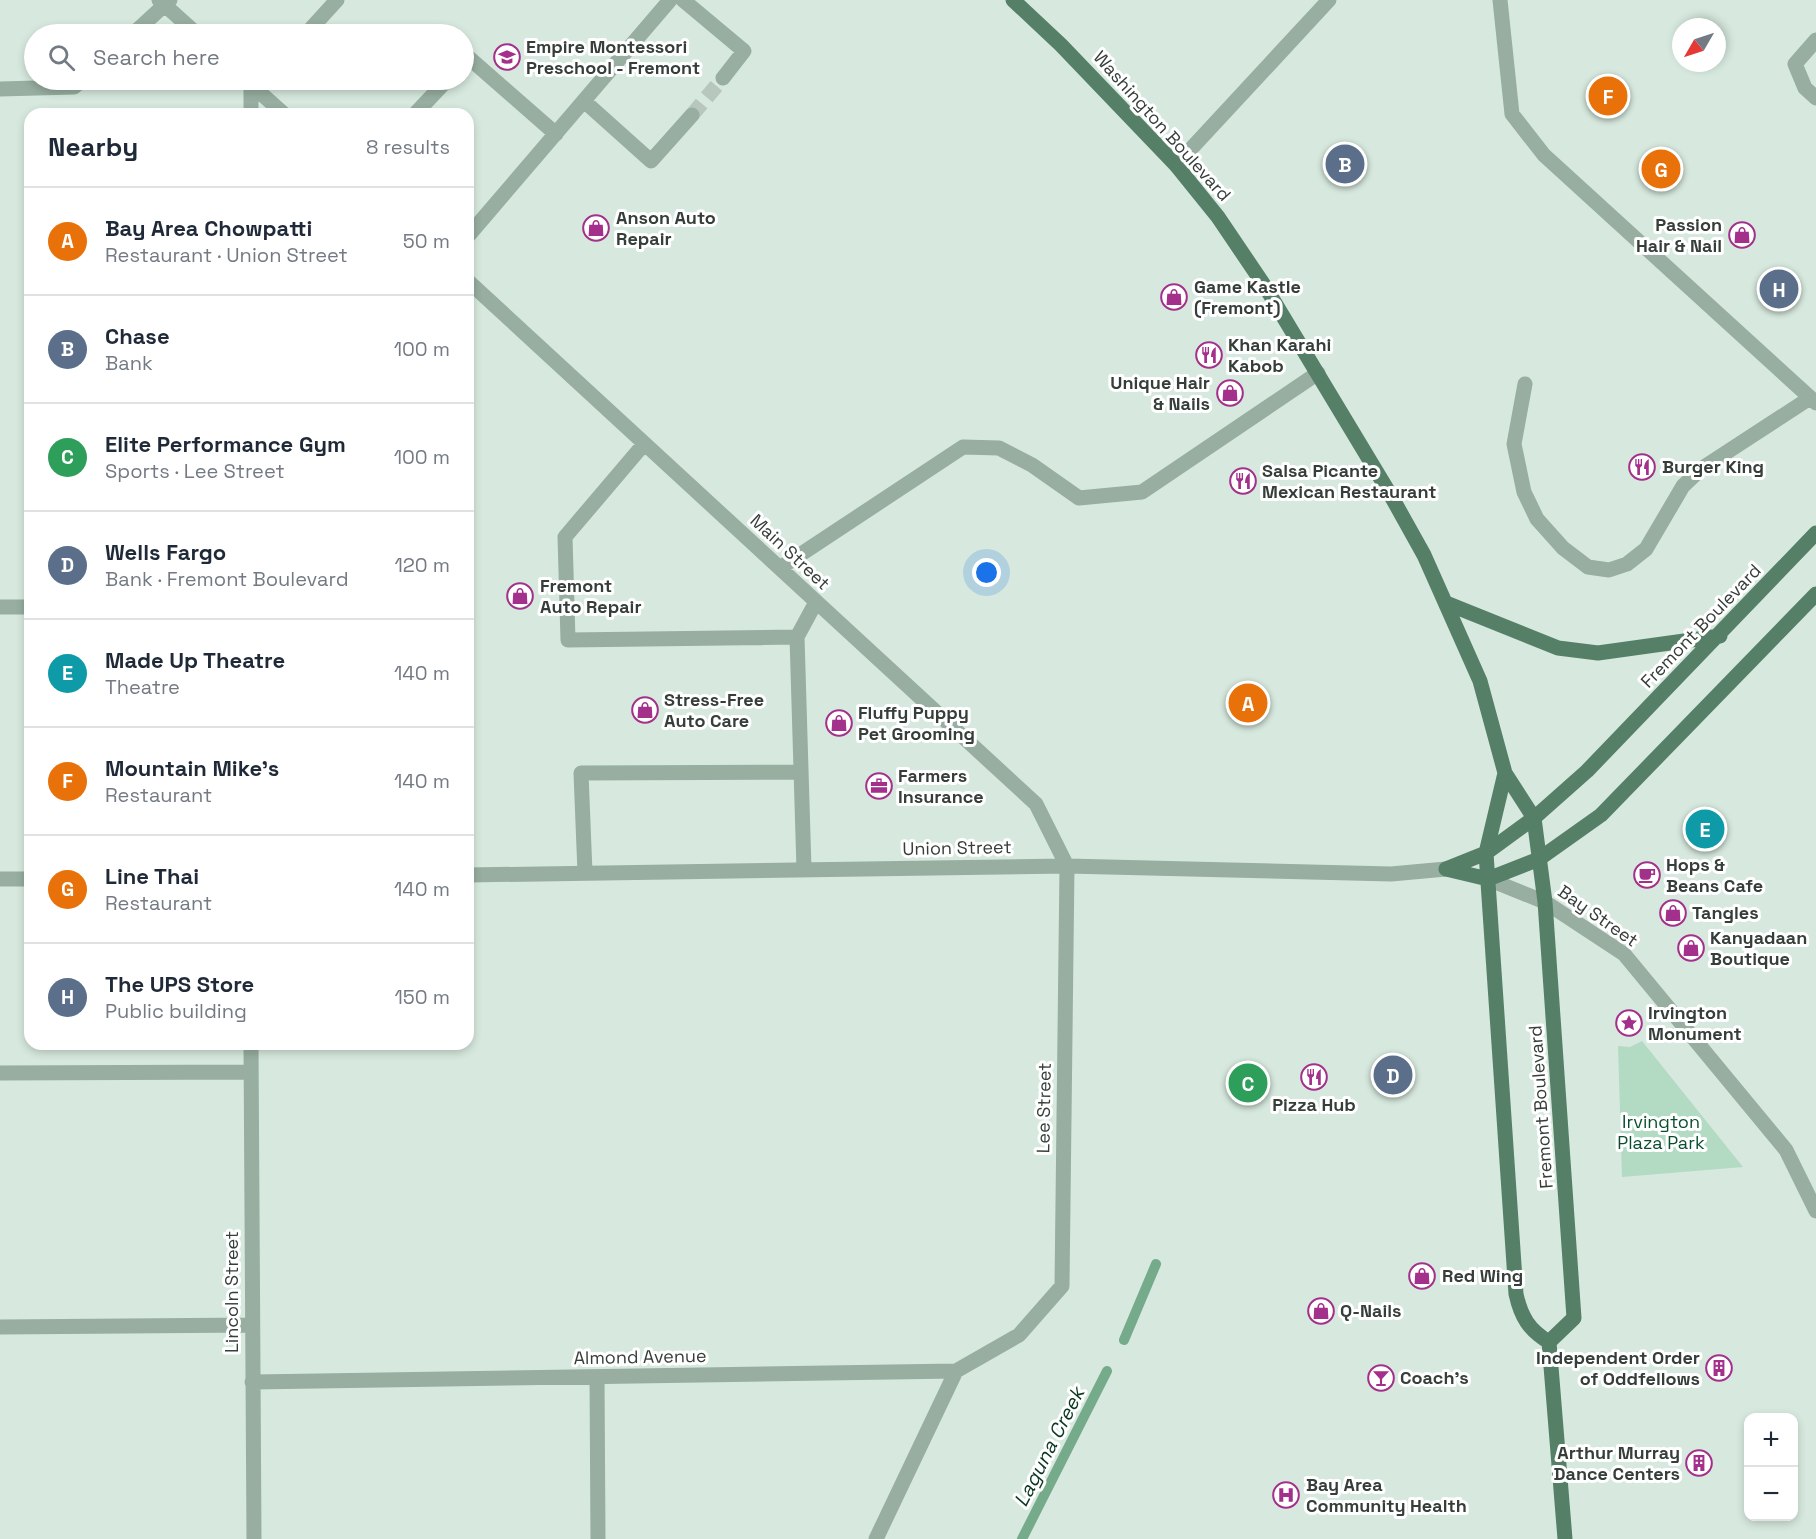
<!DOCTYPE html>
<html lang="en">
<head>
<meta charset="utf-8">
<style>
  :root { --surface:#fff; --page:#f2f2f3; --text:#1f2937; --muted:#747a83; --line:#e0e1e3; --accent:#a3308a }
  body { margin:0; font-family:"Space Grotesk",sans-serif; background:var(--page); color:var(--text) }
  .controls { position:absolute; right:18px; bottom:18px; display:grid; overflow:hidden; border-radius:12px; box-shadow:0 3px 9px #0003 }
  .controls button { width:54px; height:54px; display:grid; place-items:center; padding:0; border:0; border-bottom:2px solid var(--line); background:var(--surface); color:var(--text); font:30px sans-serif }
  .compass { position:absolute; left:1672px; top:18px; width:54px; height:54px; border-radius:50%; background:var(--surface); box-shadow:0 3px 9px #0003; rotate:231deg }
  .you { position:absolute; left:987px; top:573px; width:21px; height:21px; margin:-15px; border:4px solid #fff; border-radius:50%; background:#1a73e8; box-shadow:0 0 0 9px #1a73e833 }
  .badge { display:grid; place-items:center; width:39px; height:39px; border-radius:50%; background:var(--accent); color:#fff; font-size:20px; font-weight:700 }
  .pin { position:absolute; translate:-50% -50%; border:3px solid #fff; box-shadow:0 2px 6px #0006 }
  .list { margin:0; padding:0; list-style:none }
  h2 { display:flex; justify-content:space-between; align-items:center; height:78px; margin:0; padding:0 24px; font-size:26px }
  h2 small { font-size:20px; font-weight:400; color:var(--muted) }
  .list li { display:grid; grid-template-columns:39px 1fr auto; gap:18px; align-items:center; box-sizing:border-box; height:108px; padding:0 24px; border-top:2px solid var(--line) }
  .list b { display:block; font-size:22px; white-space:nowrap }
  .list p { margin:0; font-size:20px; white-space:nowrap; color:var(--muted) }
  .list em { font-size:20px; font-style:normal; color:var(--muted) }
  .icon { flex:none; width:33px; height:33px; fill:none; stroke:currentColor; stroke-width:2; stroke-linecap:round; stroke-linejoin:round }
  .map { position:relative; flex:none; width:1816px; height:1539px; overflow:hidden }
  .search { position:absolute; background:var(--surface); box-shadow:0 3px 9px #0003; left:24px; top:24px; width:450px; height:66px; display:flex; align-items:center; gap:15px; box-sizing:border-box; padding:0 21px; border-radius:33px; color:var(--muted); font-size:22px }
  .panel { position:absolute; background:var(--surface); box-shadow:0 3px 9px #0003; left:24px; top:108px; width:450px; height:942px; border-radius:18px }
  .map>svg:first-child { display:block }
  .green { fill:#b3dac2 }
  .lines { fill:none; stroke-linecap:round; stroke-linejoin:round }
  .stream { stroke:#75aa8b; stroke-width:10 }
  .minor-tunnel { stroke:#b7c7bd; stroke-width:15; stroke-dasharray:15 8; stroke-linecap:butt }
  .minor { stroke:#97aea0; stroke-width:15 }
  .major { stroke:#558067; stroke-width:15 }
  .labels { text-anchor:middle; stroke-width:6; stroke-linejoin:round; paint-order:stroke }
  .poi-label { font-size:18px; font-weight:bold; fill:#363e39; stroke:#fff; text-anchor:start }
  .street-label { font-size:18px; fill:#363e39; stroke:#fff }
  .park-label { font-size:18px; fill:#0a4e2f; stroke:#fff }
  .water-label { font-size:20px; font-style:italic; fill:#0a3721; stroke:#fff }
</style>
</head>
<body>
<div class="map">
<svg width="1816" height="1539" viewBox="0 0 1816 1539">
  <rect width="100%" height="100%" fill="#d7e9de"/>
  <!-- green -->
  <path class="green" d="M1642,1041L1743,1167L1622,1177L1618,1046L1630,1047Z"/>
  <g class="lines">
    <!-- stream -->
    <path class="stream" d="M1124,1340L1156,1264
      M1022,1539L1107,1371"/>
    <!-- minor-tunnel -->
    <path class="minor-tunnel" d="M692,115L723,78"/>
    <!-- minor -->
    <path class="minor" d="M159,0L197,34
      M683,0L744,51L723,78
      M1500,0L1512,114L1544,155L1816,403
      M133,34L170,0
      M306,34L337,0
      M1816,40L1795,64L1805,88L1816,98
      M464,61L468,57L556,134
      M246,80L284,114
      M0,89L74,87L82,80
      M584,101L651,161L692,115
      M251,114V84
      M415,114L447,80
      M1176,165L1329,0
      M468,236L670,0
      M1525,384L1514,444L1524,492L1537,519L1563,548L1588,567L1609,570L1627,564L1646,549L1683,486L1701,469L1810,398
      M644,444L565,537L568,640L797,637
      M780,568L963,447L999,448L1032,465L1079,498L1142,492L1318,373
      M0,607H30
      M804,869L797,637L816,602
      M585,873L581,773L799,772
      M468,875L1067,866L1391,874L1446,869
      M0,879H30
      M1488,879L1545,902L1624,954L1786,1150L1816,1211
      M251,1044L254,1539
      M0,1073L251,1072
      M0,1327L252,1325
      M597,1377L598,1539
      M252,1382L956,1371L1019,1335L1062,1286L1067,866L1036,804L468,281
      M876,1539L956,1371"/>
    <!-- major -->
    <path class="major" d="M1013,0L1061,45L1176,165L1218,217L1266,288L1390,494L1424,555L1480,681L1505,773L1534,818L1545,902L1574,1318L1549,1342
      M1446,603L1558,648L1598,653L1720,636
      M1505,773L1486,853L1516,1294C1521,1317 1529,1330 1549,1342
      M1446,869L1486,853L1534,818L1587,771L1816,533
      M1446,869L1488,879L1539,859L1601,815L1816,594
      M1549,1342L1565,1539"/>
  </g>
  <!-- icons -->
  <defs>
    <g id="school-ring" transform="scale(1.35)"><circle r="9.5" fill="#fff" stroke="#a3308a" stroke-width="1.5"/><path d="M0-5L7-2L0 1L-7-2ZM-4 1L0 2.5L4 1V4Q0 6-4 4Z" fill="#a3308a"/></g>
    <g id="shop-ring" transform="scale(1.35)"><circle r="9.5" fill="#fff" stroke="#a3308a" stroke-width="1.5"/><path d="M-5-2.5h2.3a2.7 3.5 0 0 1 5.4 0H5L5.5 6h-11ZM-1.5-2.5h3a1.5 2.3 0 0 0-3 0Z" fill="#a3308a"/></g>
    <g id="restaurant-ring" transform="scale(1.35)"><circle r="9.5" fill="#fff" stroke="#a3308a" stroke-width="1.5"/><path d="M-5-6h1v4h1v-4h1v4h1v-4h1v5L-1.5 .5V6h-2V.5L-5-1ZM5-6V6H3V1.5H1.5Q1.5-4 5-6Z" fill="#a3308a"/></g>
    <g id="office-ring" transform="scale(1.35)"><circle r="9.5" fill="#fff" stroke="#a3308a" stroke-width="1.5"/><path d="M-6-3h4V-5.5h4V-3h4V5H-6ZM-1-4.5V-3h2v-1.5ZM-6 0V1H6V0Z" fill="#a3308a"/></g>
    <g id="cafe-ring" transform="scale(1.35)"><circle r="9.5" fill="#fff" stroke="#a3308a" stroke-width="1.5"/><path d="M-5.5-4.5H6V0H3Q3 3.5 0 3.5H-2.5Q-5.5 3.5-5.5 0ZM3-3.2v2h1.7v-2ZM-6 4.5H4V6H-6Z" fill="#a3308a"/></g>
    <g id="sight-ring" transform="scale(1.35)"><circle r="9.5" fill="#fff" stroke="#a3308a" stroke-width="1.5"/><path d="M0-6L1.8-2.2L6-1.7L2.9 1.2L3.7 5.4L0 3.3L-3.7 5.4L-2.9 1.2L-6-1.7L-1.8-2.2Z" fill="#a3308a"/></g>
    <g id="building-ring" transform="scale(1.35)"><circle r="9.5" fill="#fff" stroke="#a3308a" stroke-width="1.5"/><path d="M-4-6H4V6H1V3H-1V6H-4ZM-2.5-4.3h1.7v1.8h-1.7ZM.8-4.3h1.7v1.8H.8ZM-2.5-1h1.7V.8h-1.7ZM.8-1h1.7V.8H.8Z" fill="#a3308a"/></g>
    <g id="bar-ring" transform="scale(1.35)"><circle r="9.5" fill="#fff" stroke="#a3308a" stroke-width="1.5"/><path d="M-6-5H6L.8 .8V4.5H3.5V6h-7V4.5H-.8V.8Z" fill="#a3308a"/></g>
    <g id="hospital-ring" transform="scale(1.35)"><circle r="9.5" fill="#fff" stroke="#a3308a" stroke-width="1.5"/><path d="M-5-5h3v3.5h4V-5h3V5h-3V1.5h-4V5h-3Z" fill="#a3308a"/></g>
  </defs>
  <g fill-rule="evenodd">
    <use href="#school-ring" x="507" y="57"/>
    <use href="#shop-ring" x="596" y="228"/>
    <use href="#shop-ring" x="1742" y="235"/>
    <use href="#shop-ring" x="1174" y="297"/>
    <use href="#restaurant-ring" x="1209" y="355"/>
    <use href="#shop-ring" x="1230" y="393"/>
    <use href="#restaurant-ring" x="1642" y="467"/>
    <use href="#restaurant-ring" x="1243" y="481"/>
    <use href="#shop-ring" x="520" y="596"/>
    <use href="#shop-ring" x="645" y="710"/>
    <use href="#shop-ring" x="839" y="723"/>
    <use href="#office-ring" x="879" y="786"/>
    <use href="#cafe-ring" x="1647" y="875"/>
    <use href="#shop-ring" x="1673" y="913"/>
    <use href="#shop-ring" x="1691" y="948"/>
    <use href="#sight-ring" x="1629" y="1023"/>
    <use href="#restaurant-ring" x="1314" y="1077"/>
    <use href="#shop-ring" x="1422" y="1276"/>
    <use href="#shop-ring" x="1321" y="1311"/>
    <use href="#building-ring" x="1719" y="1368"/>
    <use href="#bar-ring" x="1381" y="1378"/>
    <use href="#building-ring" x="1699" y="1463"/>
    <use href="#hospital-ring" x="1286" y="1495"/>
  </g>
  <g class="labels">
    <!-- poi labels -->
    <g class="poi-label">
      <text x="526" y="53">Empire Montessori<tspan x="526" dy="21">Preschool - Fremont</tspan></text>
      <text x="616" y="224">Anson Auto<tspan x="616" dy="21">Repair</tspan></text>
      <text x="1722" y="231" text-anchor="end">Passion<tspan x="1722" dy="21">Hair &amp; Nail</tspan></text>
      <text x="1194" y="293">Game Kastle<tspan x="1194" dy="21">(Fremont)</tspan></text>
      <text x="1228" y="351">Khan Karahi<tspan x="1228" dy="21">Kabob</tspan></text>
      <text x="1210" y="389" text-anchor="end">Unique Hair<tspan x="1210" dy="21">&amp; Nails</tspan></text>
      <text x="1662" y="473">Burger King</text>
      <text x="1262" y="477">Salsa Picante<tspan x="1262" dy="21">Mexican Restaurant</tspan></text>
      <text x="540" y="592">Fremont<tspan x="540" dy="21">Auto Repair</tspan></text>
      <text x="664" y="706">Stress-Free<tspan x="664" dy="21">Auto Care</tspan></text>
      <text x="858" y="719">Fluffy Puppy<tspan x="858" dy="21">Pet Grooming</tspan></text>
      <text x="898" y="782">Farmers<tspan x="898" dy="21">Insurance</tspan></text>
      <text x="1666" y="871">Hops &amp;<tspan x="1666" dy="21">Beans Cafe</tspan></text>
      <text x="1692" y="919">Tangles</text>
      <text x="1710" y="944">Kanyadaan<tspan x="1710" dy="21">Boutique</tspan></text>
      <text x="1648" y="1019">Irvington<tspan x="1648" dy="21">Monument</tspan></text>
      <text x="1314" y="1111" text-anchor="middle">Pizza Hub</text>
      <text x="1442" y="1282">Red Wing</text>
      <text x="1340" y="1317">Q-Nails</text>
      <text x="1700" y="1364" text-anchor="end">Independent Order<tspan x="1700" dy="21">of Oddfellows</tspan></text>
      <text x="1400" y="1384">Coach's</text>
      <text x="1680" y="1459" text-anchor="end">Arthur Murray<tspan x="1680" dy="21">Dance Centers</tspan></text>
      <text x="1306" y="1491">Bay Area<tspan x="1306" dy="21">Community Health</tspan></text>
    </g>
    <!-- street labels -->
    <g class="street-label">
      <text transform="translate(1162 126) rotate(48)" y="6">Washington Boulevard</text>
      <text transform="translate(790 552) rotate(43)" y="6">Main Street</text>
      <text transform="translate(1701 626) rotate(-46)" y="6">Fremont Boulevard</text>
      <text transform="translate(957 848) rotate(-1)" y="6">Union Street</text>
      <text transform="translate(1598 916) rotate(35)" y="6">Bay Street</text>
      <text transform="translate(1541 1107) rotate(-94)" y="6">Fremont Boulevard</text>
      <text transform="translate(1044 1108) rotate(-89)" y="6">Lee Street</text>
      <text transform="translate(232 1292) rotate(-90)" y="6">Lincoln Street</text>
      <text transform="translate(640 1357) rotate(-1)" y="6">Almond Avenue</text>
    </g>
    <!-- park labels -->
    <g class="park-label">
      <text x="1661" y="1128">Irvington<tspan x="1661" dy="21">Plaza Park</tspan></text>
    </g>
    <!-- water labels -->
    <g class="water-label">
      <text transform="translate(1049 1447) rotate(-63)" y="7">Laguna Creek</text>
    </g>
  </g>
</svg>
<div class="controls">
<button>+</button>
<button>−</button>
</div>
<svg class="compass" viewBox="-18 -18 36 36"><path d="M0-13l5 13h-10z" fill="#e53935"/><path d="M0 13l5-13h-10z" fill="#747a83"/></svg>
<div class="you"></div>
<div class="pin badge" style="left:1248px;top:703px;background:#e8710a">A</div>
<div class="pin badge" style="left:1345px;top:164px;background:#5c6f8a">B</div>
<div class="pin badge" style="left:1248px;top:1083px;background:#2e9e5b">C</div>
<div class="pin badge" style="left:1393px;top:1075px;background:#5c6f8a">D</div>
<div class="pin badge" style="left:1705px;top:829px;background:#0f9aa8">E</div>
<div class="pin badge" style="left:1608px;top:96px;background:#e8710a">F</div>
<div class="pin badge" style="left:1661px;top:169px;background:#e8710a">G</div>
<div class="pin badge" style="left:1779px;top:289px;background:#5c6f8a">H</div>
<div class="search"><svg class="icon" aria-label="search" viewBox="0 0 24 24"><circle cx="10" cy="10" r="6"/><path d="M15 15l6 6"/></svg>Search here</div>
<section class="panel">
<h2>Nearby<small>8 results</small></h2>
<ul class="list">
<li><span class="badge" style="background:#e8710a">A</span><div><b>Bay Area Chowpatti</b><p>Restaurant · Union Street</p></div><em>50 m</em></li>
<li><span class="badge" style="background:#5c6f8a">B</span><div><b>Chase</b><p>Bank</p></div><em>100 m</em></li>
<li><span class="badge" style="background:#2e9e5b">C</span><div><b>Elite Performance Gym</b><p>Sports · Lee Street</p></div><em>100 m</em></li>
<li><span class="badge" style="background:#5c6f8a">D</span><div><b>Wells Fargo</b><p>Bank · Fremont Boulevard</p></div><em>120 m</em></li>
<li><span class="badge" style="background:#0f9aa8">E</span><div><b>Made Up Theatre</b><p>Theatre</p></div><em>140 m</em></li>
<li><span class="badge" style="background:#e8710a">F</span><div><b>Mountain Mike's</b><p>Restaurant</p></div><em>140 m</em></li>
<li><span class="badge" style="background:#e8710a">G</span><div><b>Line Thai</b><p>Restaurant</p></div><em>140 m</em></li>
<li><span class="badge" style="background:#5c6f8a">H</span><div><b>The UPS Store</b><p>Public building</p></div><em>150 m</em></li>
</ul>
</section>
</div>
</body>
</html>
